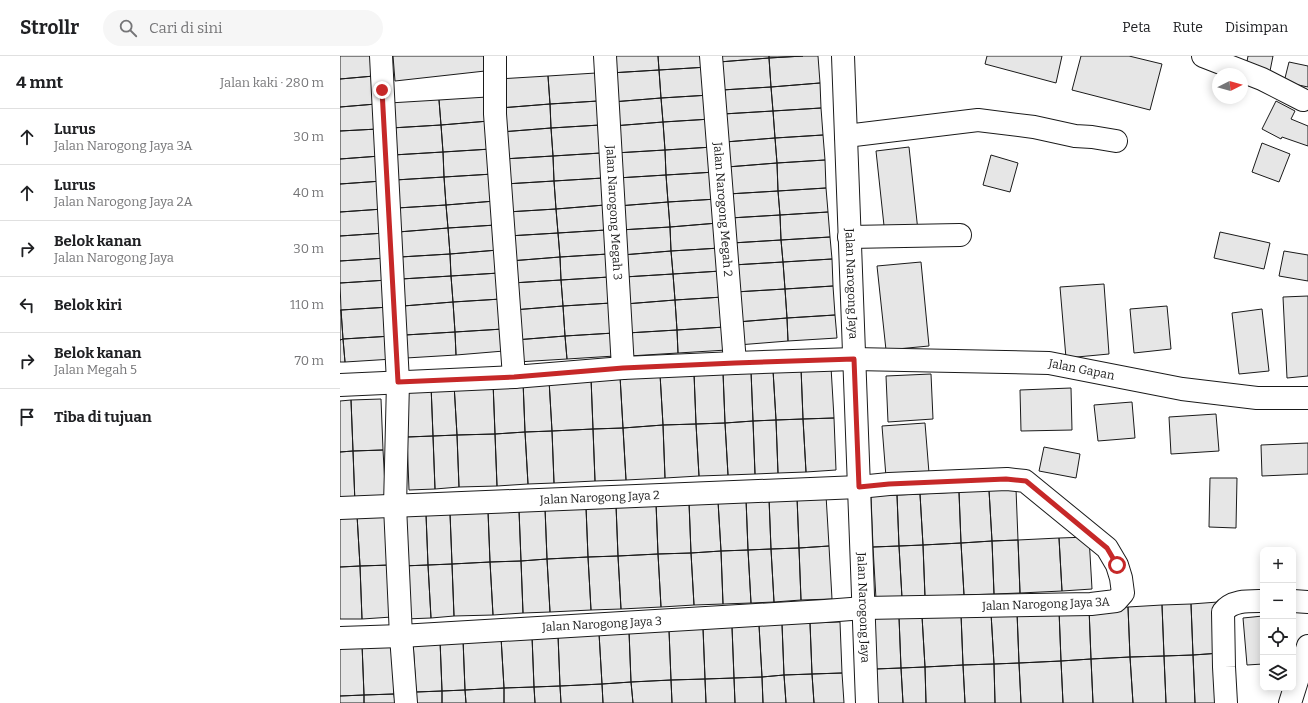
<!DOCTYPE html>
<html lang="id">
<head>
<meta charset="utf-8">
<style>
  :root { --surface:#fff; --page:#f6f6f6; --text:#202124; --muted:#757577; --line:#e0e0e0 }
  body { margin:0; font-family:Bitter,serif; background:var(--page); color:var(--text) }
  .controls { position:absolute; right:12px; bottom:12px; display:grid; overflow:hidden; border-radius:8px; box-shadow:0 2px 10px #0003 }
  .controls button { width:36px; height:36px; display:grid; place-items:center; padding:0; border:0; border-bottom:1px solid var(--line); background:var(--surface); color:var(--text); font:20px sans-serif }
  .compass { position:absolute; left:872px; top:12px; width:36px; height:36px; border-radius:50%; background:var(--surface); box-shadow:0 2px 10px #0003; rotate:84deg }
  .stop { position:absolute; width:12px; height:12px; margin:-9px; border:3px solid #c62828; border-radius:50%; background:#fff }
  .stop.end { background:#c62828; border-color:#fff; box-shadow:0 1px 4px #0008 }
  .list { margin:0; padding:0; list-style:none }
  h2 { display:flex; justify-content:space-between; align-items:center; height:52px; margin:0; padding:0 16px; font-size:17px }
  h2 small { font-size:13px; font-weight:400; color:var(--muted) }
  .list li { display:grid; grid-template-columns:26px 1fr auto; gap:12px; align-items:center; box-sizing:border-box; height:56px; padding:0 16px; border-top:1px solid var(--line) }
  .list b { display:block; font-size:15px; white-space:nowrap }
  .list p { margin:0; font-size:13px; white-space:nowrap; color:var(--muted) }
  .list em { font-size:13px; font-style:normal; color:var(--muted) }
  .icon { flex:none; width:22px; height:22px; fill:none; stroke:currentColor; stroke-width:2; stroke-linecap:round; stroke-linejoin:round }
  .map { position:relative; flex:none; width:968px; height:647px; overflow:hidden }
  header { display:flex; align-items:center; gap:24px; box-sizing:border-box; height:56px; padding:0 20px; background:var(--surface); border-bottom:1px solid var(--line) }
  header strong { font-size:19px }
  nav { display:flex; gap:22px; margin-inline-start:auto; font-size:14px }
  .search { width:280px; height:36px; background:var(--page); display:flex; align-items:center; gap:10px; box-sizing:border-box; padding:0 14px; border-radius:22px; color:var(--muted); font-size:15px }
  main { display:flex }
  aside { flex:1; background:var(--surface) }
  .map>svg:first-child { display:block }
  .building { fill:#e6e6e6; stroke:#1a1a1a }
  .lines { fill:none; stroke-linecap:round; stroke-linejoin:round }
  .minor-casing { stroke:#1a1a1a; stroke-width:24 }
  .tertiary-casing { stroke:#1a1a1a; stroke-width:24 }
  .minor { stroke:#fff; stroke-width:22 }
  .tertiary { stroke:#fff; stroke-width:22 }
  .route { stroke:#c62828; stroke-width:5 }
  .labels { text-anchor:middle; stroke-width:3; stroke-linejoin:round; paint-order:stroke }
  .street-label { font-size:12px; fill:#1a1a1a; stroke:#fff }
</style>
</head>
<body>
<header>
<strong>Strollr</strong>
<div class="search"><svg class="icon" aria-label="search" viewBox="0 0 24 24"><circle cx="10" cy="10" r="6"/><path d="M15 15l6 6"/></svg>Cari di sini</div>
<nav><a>Peta</a><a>Rute</a><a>Disimpan</a></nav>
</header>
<main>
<aside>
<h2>4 mnt<small>Jalan kaki · 280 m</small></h2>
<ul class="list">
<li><svg class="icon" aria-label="ahead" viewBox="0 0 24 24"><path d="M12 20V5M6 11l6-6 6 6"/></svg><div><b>Lurus</b><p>Jalan Narogong Jaya 3A</p></div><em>30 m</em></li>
<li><svg class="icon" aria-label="ahead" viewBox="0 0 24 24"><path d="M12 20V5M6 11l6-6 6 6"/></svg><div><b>Lurus</b><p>Jalan Narogong Jaya 2A</p></div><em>40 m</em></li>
<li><svg class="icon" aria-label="right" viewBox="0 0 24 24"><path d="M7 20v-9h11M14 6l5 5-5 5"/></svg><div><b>Belok kanan</b><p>Jalan Narogong Jaya</p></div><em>30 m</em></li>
<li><svg class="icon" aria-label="left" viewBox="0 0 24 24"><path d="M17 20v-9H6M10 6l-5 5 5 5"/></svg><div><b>Belok kiri</b></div><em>110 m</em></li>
<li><svg class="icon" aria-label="right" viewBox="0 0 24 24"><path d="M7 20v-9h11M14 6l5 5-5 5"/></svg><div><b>Belok kanan</b><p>Jalan Megah 5</p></div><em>70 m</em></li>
<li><svg class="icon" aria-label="arrive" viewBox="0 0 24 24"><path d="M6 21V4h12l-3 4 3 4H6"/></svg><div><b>Tiba di tujuan</b></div></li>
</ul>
</aside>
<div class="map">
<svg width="968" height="647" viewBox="0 0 968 647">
  <rect width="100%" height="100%" fill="#fff"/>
  <!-- building -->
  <path class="building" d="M0,0H33L34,20L0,23Z
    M53,0H144L145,15L55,25Z
    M268,0H318L319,14L270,17Z
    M318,0H367L368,11L319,14Z
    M379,0H429V2L379,6Z
    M429,0H463L429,2Z
    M463,0H478L480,27L431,31L429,2Z
    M647,0H722L716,27L645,8Z
    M741,0H789L822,8L810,54L732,34Z
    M908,0H933L930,15L906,11Z
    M429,2L431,31L382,34L379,6Z
    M949,6L968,10V31L944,26Z
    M368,11L370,39L321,42L319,14Z
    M319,14L321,42L272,46L270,17Z
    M256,17L258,45L210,48L208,20Z
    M34,20L36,48L0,51V23Z
    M208,20L210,48L160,52L158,23Z
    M480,27L481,52L433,55L431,31Z
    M431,31L433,55L383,58L382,34Z
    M370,39L371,63L323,66L321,42Z
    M147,41L149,65L101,69L99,44Z
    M321,42L323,66L273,70L272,46Z
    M99,44L101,69L51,72L49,47Z
    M258,45L260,69L211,72L210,48Z
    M936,45L955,55L951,63L968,70V90L942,81L941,83L922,73Z
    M36,48L38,73L0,75V51Z
    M210,48L211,72L161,76L160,52Z
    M481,52L483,79L435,82L433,55Z
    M433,55L435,82L385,86L383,58Z
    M371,63L373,91L325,94L323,66Z
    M149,65L151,93L103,96L101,69Z
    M323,66L325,94L275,97L273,70Z
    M101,69L103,96L53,99L51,72Z
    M260,69L261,97L213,100L211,72Z
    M211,72L213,100L163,103L161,76Z
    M38,73L40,100L0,103V75Z
    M483,79L485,104L437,107L435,82Z
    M435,82L437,107L387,111L385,86Z
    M922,87L950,98L939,126L912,116Z
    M373,91L375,116L326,119L325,94Z
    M569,91L578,175L545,179L536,95Z
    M151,93L153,118L104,121L103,96Z
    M325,94L326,119L277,122L275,97Z
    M103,96L104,121L55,124L53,99Z
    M261,97L263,122L214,125L213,100Z
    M651,99L678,107L670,136L643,129Z
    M40,100L42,125L0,128V103Z
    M213,100L214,125L165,128L163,103Z
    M485,104L486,132L438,135L437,107Z
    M437,107L438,135L388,138L387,111Z
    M375,116L377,143L328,146L326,119Z
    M153,118L155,145L106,149L104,121Z
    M326,119L328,146L278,150L277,122Z
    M104,121L106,149L57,152L55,124Z
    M263,122L265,149L216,153L214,125Z
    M42,125L43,153L0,156V128Z
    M214,125L216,153L167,156L165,128Z
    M486,132L488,156L440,159L438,135Z
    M438,135L440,159L390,162L388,138Z
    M377,143L378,167L330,171L328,146Z
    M155,145L156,169L108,172L106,149Z
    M328,146L330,171L280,174L278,150Z
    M106,149L108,172L58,176L57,152Z
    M265,149L266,174L218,177L216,153Z
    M43,153L45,177L0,180V156Z
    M216,153L218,177L168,180L167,156Z
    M488,156L490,181L441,184L440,159Z
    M440,159L441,184L392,187L390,162Z
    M378,167L380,192L331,195L330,171Z
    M156,169L158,194L110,198L108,172Z
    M330,171L331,195L282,199L280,174Z
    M108,172L110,198L60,201L58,176Z
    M266,174L268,198L220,201L218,177Z
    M880,176L930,187L924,213L874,202Z
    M45,177L46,202L0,205V180Z
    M218,177L220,201L170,205L168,180Z
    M490,181L492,203L443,206L441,184Z
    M441,184L443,206L393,209L392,187Z
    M380,192L381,215L333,218L331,195Z
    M158,194L159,217L111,220L110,198Z
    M331,195L333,218L284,221L282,199Z
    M944,195L968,199V225L939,220Z
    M110,198L111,220L61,223L60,201Z
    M268,198L269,221L221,224L220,201Z
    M220,201L221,224L172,227L170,205Z
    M46,202L48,224L0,227V205Z
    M492,203L493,230L445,233L443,206Z
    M443,206L445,233L395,236L393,209Z
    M581,206L589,290L546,294L537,210Z
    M381,215L383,241L335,244L333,218Z
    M159,217L161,243L113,246L111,220Z
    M333,218L335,244L285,248L284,221Z
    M111,220L113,246L63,250L61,223Z
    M269,221L271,247L223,250L221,224Z
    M48,224L50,251L1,254L0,227Z
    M221,224L223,250L173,254L172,227Z
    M764,228L769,298L726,302L720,231Z
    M493,230L495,259L447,262L445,233Z
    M445,233L447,262L397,266L395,236Z
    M968,240V320L947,322L943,241Z
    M383,241L385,271L337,274L335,244Z
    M161,243L163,273L115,276L113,246Z
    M335,244L337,274L287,277L285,248Z
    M113,246L115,276L65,279L63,250Z
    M271,247L274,277L225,280L223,250Z
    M223,250L225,280L175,284L173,254Z
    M827,250L831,293L794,297L790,253Z
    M50,251L52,280L3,283L1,254Z
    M922,253L929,315L899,318L892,257Z
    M0,254H1L3,283L0,284Z
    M495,259L497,282L448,285L447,262Z
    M447,262L448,285L398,289L397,266Z
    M385,271L387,294L338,297L337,274Z
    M163,273L164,295L116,299L115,276Z
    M337,274L338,297L289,300L287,277Z
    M115,276L116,299L66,302L65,279Z
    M274,277L275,300L227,303L225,280Z
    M52,280L53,303L5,306L3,283Z
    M225,280L227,303L177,306L175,284Z
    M3,283L5,306H0V284Z
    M491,311L494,362L463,363L461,312Z
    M461,312L463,363L436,364L433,314Z
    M433,314L436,364L413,365L411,315Z
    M411,315L413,365L385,367L383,316Z
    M383,316L385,367L356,368L354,317Z
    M354,317L356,368L323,369L320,318Z
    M320,318L323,369L283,372L280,320Z
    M591,318L593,363L548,366L546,320Z
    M280,320L283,372L253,373L251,322Z
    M251,322L253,373L212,375L209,324Z
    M209,324L212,375L185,376L183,325Z
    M183,325L185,376L155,378L153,326Z
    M153,326L155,378L117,379L114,328Z
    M114,328L117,379L93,380L91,329Z
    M91,329L93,380L67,381L65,330Z
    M731,332L732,374L681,375L680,334Z
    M41,343L43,394L13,395L11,344Z
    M11,344L13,395L0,396V345Z
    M792,346L795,382L758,385L754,349Z
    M876,358L879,395L831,398L829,361Z
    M494,362L496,414L466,416L463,363Z
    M463,363L466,416L438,417L436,364Z
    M436,364L438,417L415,418L413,365Z
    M413,365L415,418L388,419L385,367Z
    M385,367L388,419L359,420L356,368Z
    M585,367L589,417L546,421L542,370Z
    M356,368L359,420L325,422L323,369Z
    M323,369L325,422L286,424L283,372Z
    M283,372L286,424L255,425L253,373Z
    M253,373L255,425L214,427L212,375Z
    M212,375L214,427L188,428L185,376Z
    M185,376L188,428L157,430L155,378Z
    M155,378L157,430L119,431L117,379Z
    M117,379L119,431L95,433L93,380Z
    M93,380L95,433L69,434L67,381Z
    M968,387V418L922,420L921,389Z
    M704,391L740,398L736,422L699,415Z
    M43,394L46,447L15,448L13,395Z
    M13,395L15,448L0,449V396Z
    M870,422H897L896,472L869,471Z
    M676,433L678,484L652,485L649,434Z
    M649,434L652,485L621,487L619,436Z
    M619,436L621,487L583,489L580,438Z
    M580,438L583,489L559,490L557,439Z
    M486,439L489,490L459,492L457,441Z
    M557,439L559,490L533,491L531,440Z
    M457,441L459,492L431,493L429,442Z
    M429,442L431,493L408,494L406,443Z
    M406,443L408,494L381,495L378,445Z
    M378,445L381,495L351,497L349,446Z
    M349,446L351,497L318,498L316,447Z
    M316,447L318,498L278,500L276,449Z
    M276,449L278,500L248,501L246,451Z
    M246,451L248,501L207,503L205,452Z
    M205,452L207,503L181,505L179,454Z
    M179,454L181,505L150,506L148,455Z
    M148,455L150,506L112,508L110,457Z
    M110,457L112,508L88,509L86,458Z
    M47,458L50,509L20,510L17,459Z
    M86,458L88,509L62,510L60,459Z
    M17,459L20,510L0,511V460Z
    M749,481L752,533L722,535L719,482Z
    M719,482L722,535L680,537L678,484Z
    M678,484L680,537L654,538L652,485Z
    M652,485L654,538L624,539L621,487Z
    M621,487L624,539L585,541L583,489Z
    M583,489L585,541L562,542L559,490Z
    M489,490L492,543L461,544L459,492Z
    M559,490L562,542L536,543L533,491Z
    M459,492L461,544L434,546L431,493Z
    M431,493L434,546L411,547L408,494Z
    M408,494L411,547L383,548L381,495Z
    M381,495L383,548L354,549L351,497Z
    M351,497L354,549L321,551L318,498Z
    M318,498L321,551L281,553L278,500Z
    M278,500L281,553L251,554L248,501Z
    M248,501L251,554L210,556L207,503Z
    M207,503L210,556L183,557L181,505Z
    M181,505L183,557L153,559L150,506Z
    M150,506L153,559L114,560L112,508Z
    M112,508L114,560L91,562L88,509Z
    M50,509L52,561L22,563L20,510Z
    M88,509L91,562L65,563L62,510Z
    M20,510L22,563H0V511Z
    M878,546L881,597L853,599L851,548Z
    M851,548L853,599L824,600L822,549Z
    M822,549L824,600L790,601L788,551Z
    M788,551L790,601L751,603L749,552Z
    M749,552L751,603L721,605L719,554Z
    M719,554L721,605L679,607L677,556Z
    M677,556L679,607L654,608L651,557Z
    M651,557L654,608L623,609L621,558Z
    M621,558L623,609L585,611L582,560Z
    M582,560L585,611L561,612L559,561Z
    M923,560V608L907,609L903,562Z
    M559,561L561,612L535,613L532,563Z
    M500,566L502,617L472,618L470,567Z
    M470,567L472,618L444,619L442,568Z
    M442,568L444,619L422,621L419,569Z
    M419,569L422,621L394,622L392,571Z
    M392,571L394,622L365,623L363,572Z
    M363,572L365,623L331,624L329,574Z
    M329,574L331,624L291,626L289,575Z
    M289,575L291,626L262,628L259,577Z
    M259,577L262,628L220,630L218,579Z
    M218,579L220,630L194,631L192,580Z
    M192,580L194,631L164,632L161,581Z
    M161,581L164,632L125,634L123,583Z
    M123,583L125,634L102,635L100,584Z
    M100,584L102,635L76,636L73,585Z
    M52,587L54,638L24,639L22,588Z
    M22,588L24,639L0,640V589Z
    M881,597L883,647H855L853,599Z
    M853,599L855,647H826L824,600Z
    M824,600L826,647H793L790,601Z
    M790,601L793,647H753L751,603Z
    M751,603L753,647H723L721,605Z
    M721,605L723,647H681L679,607Z
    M679,607L681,647H655L654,608Z
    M654,608L655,647H625L623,609Z
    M623,609L625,647H586L585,611Z
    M585,611L586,647H563L561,612Z
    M561,612L563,647H536L535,613Z
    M502,617L504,647H474L472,618Z
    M472,618L474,647H446L444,619Z
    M444,619L446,647H423L422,621Z
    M422,621L423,647H395L394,622Z
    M394,622L395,647H366L365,623Z
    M365,623L366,647H332L331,624Z
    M331,624L332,647H293L291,626Z
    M291,626L293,647H263L262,628Z
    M262,628L263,647H221L220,630Z
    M220,630L221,647H195L194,631Z
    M194,631L195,647H164V632Z
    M164,632V647H126L125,634Z
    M125,634L126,647H102V635Z
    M102,635V647H76V636Z
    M54,638L55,647H24V639Z
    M24,639V647H0V640Z"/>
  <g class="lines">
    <!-- minor casing -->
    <g class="minor-casing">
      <g id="minor">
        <path d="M41,0L58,326L55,450L61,580L66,647"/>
        <path d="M155,0V58L174,321"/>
        <path id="s1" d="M265,0L283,312"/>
        <path id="s2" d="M371,0L395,307"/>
        <path d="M863,0L922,23L963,44"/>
        <path d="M506,80L638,64L694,71L735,80L752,81L776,85"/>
        <path d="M509,181L620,179"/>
        <path id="s3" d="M0,329L174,321L283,312L395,307L514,303L709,307L842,333L917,342H968"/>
        <path id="s4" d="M0,452L519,431L549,428L667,423L685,425L767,492L777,509L781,522L783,537L776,545L751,548L524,552L485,555L61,580L0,582"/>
        <path d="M953,545L968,546"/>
        <path d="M886,647L884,611L883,556C892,544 909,545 923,545"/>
        <path d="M950,647L968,590"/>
      </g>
    </g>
    <!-- tertiary casing -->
    <g class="tertiary-casing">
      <g id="tertiary">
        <path id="s5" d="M503,0L527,647"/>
      </g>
    </g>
    <!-- minor -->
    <use href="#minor" class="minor"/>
    <!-- tertiary -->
    <use href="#tertiary" class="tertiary"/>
  </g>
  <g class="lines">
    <!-- route -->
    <path class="route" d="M42,34L58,326L174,321L283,312L395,307L514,303L519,431L549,428L666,423L686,425L767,492L777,509"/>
  </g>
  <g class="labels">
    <!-- street labels -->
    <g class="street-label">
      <text dy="4" stroke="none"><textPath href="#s2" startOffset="154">Jalan Narogong Megah 2</textPath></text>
      <text dy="4" stroke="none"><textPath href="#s1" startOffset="157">Jalan Narogong Megah 3</textPath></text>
      <text dy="4" stroke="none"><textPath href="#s5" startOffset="228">Jalan Narogong Jaya</textPath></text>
      <text dy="4" stroke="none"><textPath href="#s3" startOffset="743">Jalan Gapan</textPath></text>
      <text dy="4" stroke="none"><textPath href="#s4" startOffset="260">Jalan Narogong Jaya 2</textPath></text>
      <text transform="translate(706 548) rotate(-2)" y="4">Jalan Narogong Jaya 3A</text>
      <text dy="4" stroke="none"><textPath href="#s5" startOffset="552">Jalan Narogong Jaya</textPath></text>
      <text transform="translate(262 568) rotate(-3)" y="4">Jalan Narogong Jaya 3</text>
    </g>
  </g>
</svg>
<div class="controls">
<button>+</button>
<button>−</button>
<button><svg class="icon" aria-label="locate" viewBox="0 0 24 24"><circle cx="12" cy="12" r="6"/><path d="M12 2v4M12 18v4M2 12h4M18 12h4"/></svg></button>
<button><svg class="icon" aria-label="layers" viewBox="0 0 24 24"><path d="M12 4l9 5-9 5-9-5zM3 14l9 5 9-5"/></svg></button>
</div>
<svg class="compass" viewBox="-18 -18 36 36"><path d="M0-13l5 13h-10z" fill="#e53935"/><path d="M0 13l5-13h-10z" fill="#757577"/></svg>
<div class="stop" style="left:777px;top:509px"></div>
<div class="stop end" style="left:42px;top:34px"></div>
</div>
</main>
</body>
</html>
